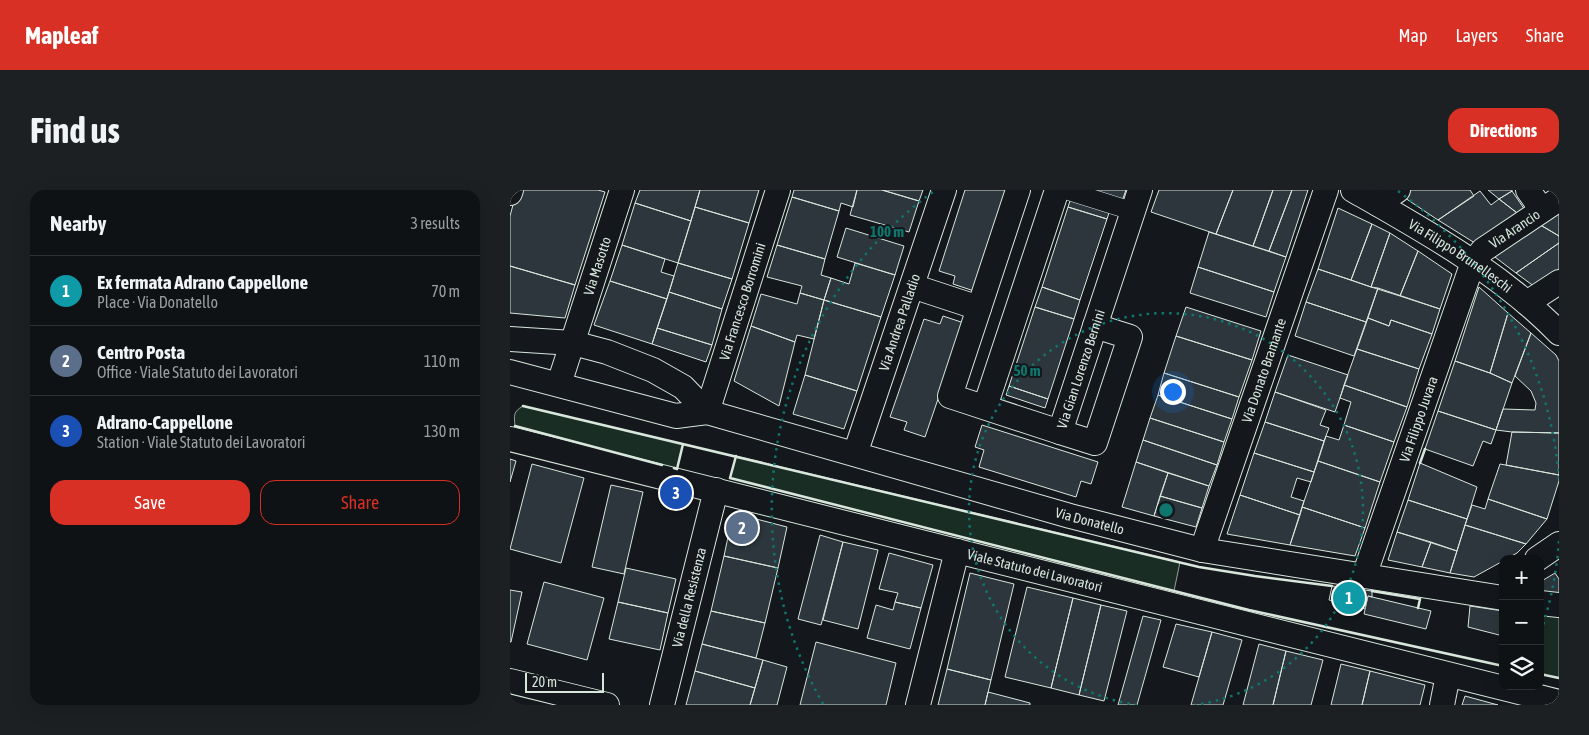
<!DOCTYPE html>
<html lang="en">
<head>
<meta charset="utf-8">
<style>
  :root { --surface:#0f1215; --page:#1d2022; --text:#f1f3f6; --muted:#9b9ea0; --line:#2f3234; --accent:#d93025 }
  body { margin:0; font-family:"Asap Condensed",sans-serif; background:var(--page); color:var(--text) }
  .controls { position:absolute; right:15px; bottom:15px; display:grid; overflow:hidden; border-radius:10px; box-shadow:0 5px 20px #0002 }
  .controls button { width:45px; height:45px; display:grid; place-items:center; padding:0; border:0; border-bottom:1px solid var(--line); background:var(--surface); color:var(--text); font:25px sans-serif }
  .scale { position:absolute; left:15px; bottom:12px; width:79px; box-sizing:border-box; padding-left:5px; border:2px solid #d8e6dc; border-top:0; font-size:14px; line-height:18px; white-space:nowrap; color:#d8e6dc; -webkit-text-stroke:4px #14181c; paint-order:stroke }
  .you { position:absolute; left:662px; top:201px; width:18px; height:18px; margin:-12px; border:4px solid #fff; border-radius:50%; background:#1a73e8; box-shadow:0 0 0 8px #1a73e833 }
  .badge { display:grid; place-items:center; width:32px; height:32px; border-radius:50%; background:var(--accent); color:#fff; font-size:16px; font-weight:700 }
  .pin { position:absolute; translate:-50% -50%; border:2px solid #fff; box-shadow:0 1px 5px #0006 }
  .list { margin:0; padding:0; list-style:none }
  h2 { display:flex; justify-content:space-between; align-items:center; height:65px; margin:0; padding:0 20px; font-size:21px }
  h2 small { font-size:16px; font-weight:400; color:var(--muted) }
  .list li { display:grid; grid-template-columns:32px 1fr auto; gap:15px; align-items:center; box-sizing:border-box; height:70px; padding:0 20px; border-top:1px solid var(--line) }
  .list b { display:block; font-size:19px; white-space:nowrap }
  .list p { margin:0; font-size:16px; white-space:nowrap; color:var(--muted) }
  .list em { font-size:16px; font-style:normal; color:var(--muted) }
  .actions { display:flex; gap:10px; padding:15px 20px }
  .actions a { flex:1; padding:11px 0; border:1px solid var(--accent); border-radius:15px; text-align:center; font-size:18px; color:var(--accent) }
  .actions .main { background:var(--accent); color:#fff }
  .icon { flex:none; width:28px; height:28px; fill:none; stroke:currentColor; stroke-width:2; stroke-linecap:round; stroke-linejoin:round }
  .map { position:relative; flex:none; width:1049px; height:515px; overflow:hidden; border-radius:15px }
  header { display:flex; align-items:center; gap:30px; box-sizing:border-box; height:70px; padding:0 25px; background:var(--accent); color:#fff }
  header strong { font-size:24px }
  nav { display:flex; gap:28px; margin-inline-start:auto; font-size:18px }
  .intro { display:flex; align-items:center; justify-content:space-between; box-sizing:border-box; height:120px; padding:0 30px }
  h1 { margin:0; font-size:35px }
  .button { padding:12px 22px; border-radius:15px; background:var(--accent); color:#fff; font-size:18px; font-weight:700 }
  main { display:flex; gap:30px; padding:0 30px }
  aside { flex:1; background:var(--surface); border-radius:15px; box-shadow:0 5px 20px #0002 }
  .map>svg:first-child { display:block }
  .green { fill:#1a2d24; stroke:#939e99 }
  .building { fill:#2c363c; stroke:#d8e6dc }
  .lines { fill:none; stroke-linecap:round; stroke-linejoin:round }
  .pedestrian-casing { stroke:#d8e6dc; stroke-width:19 }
  .minor-casing { stroke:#d8e6dc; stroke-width:26 }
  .pedestrian { stroke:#14181c; stroke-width:18 }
  .minor { stroke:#14181c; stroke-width:24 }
  .wall { stroke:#d8e6dc; stroke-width:2.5 }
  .ring { fill:none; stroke:#0f766e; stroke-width:2.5; stroke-dasharray:2.5 5 }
  .labels { text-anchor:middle; stroke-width:4; stroke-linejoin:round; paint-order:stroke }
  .street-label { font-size:14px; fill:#d8e6dc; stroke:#14181c }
  .centre { fill:#0f766e; stroke:#14181c; stroke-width:2.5 }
  .ring-label { font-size:15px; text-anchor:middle; font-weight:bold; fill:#0f766e; stroke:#14181c; stroke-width:4; stroke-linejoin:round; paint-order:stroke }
</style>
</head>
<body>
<header>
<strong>Mapleaf</strong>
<nav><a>Map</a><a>Layers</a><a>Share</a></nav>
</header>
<div class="intro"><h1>Find us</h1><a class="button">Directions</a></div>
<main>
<aside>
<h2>Nearby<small>3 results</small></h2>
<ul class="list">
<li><span class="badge" style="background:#0f9aa8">1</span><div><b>Ex fermata Adrano Cappellone</b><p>Place · Via Donatello</p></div><em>70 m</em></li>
<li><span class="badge" style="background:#5c6f8a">2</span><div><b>Centro Posta</b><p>Office · Viale Statuto dei Lavoratori</p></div><em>110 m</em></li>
<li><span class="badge" style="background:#1a4fb4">3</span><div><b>Adrano-Cappellone</b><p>Station · Viale Statuto dei Lavoratori</p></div><em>130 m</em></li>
</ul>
<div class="actions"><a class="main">Save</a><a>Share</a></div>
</aside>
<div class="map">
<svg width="1049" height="515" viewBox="0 0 1049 515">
  <rect width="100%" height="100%" fill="#14181c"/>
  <!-- green -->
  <path class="green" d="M13,216L173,254L167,279L5,236C4,225 3,222 13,216Z
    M226,266L670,372L664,401L220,288Z
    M1030,422L1049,424V488L1030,484Z"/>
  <!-- building -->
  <path class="building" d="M7,0H88L95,2L65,95L0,76V26Z
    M130,0H190L181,31L125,13Z
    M190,0H249L239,33L185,17Z
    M284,0H347L343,17L331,13L329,21L282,7Z
    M347,0H372L409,11L399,42L340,25Z
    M372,0H413L409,11Z
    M455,0H496L464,101L443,94L445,86L429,81Z
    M577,0H616L612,11Z
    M649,0H723L706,44L641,22Z
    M723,0H763L743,56L706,44Z
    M763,0H782L759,61L743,56Z
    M782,0H798L776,67L759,61Z
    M900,0H960L964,6L928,30L892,6Z
    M978,0H1002V1L989,9Z
    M970,1L981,15L989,9L1011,26L968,55L928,30Z
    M1002,1L1017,23L1011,26L989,9Z
    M282,7L329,21L315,69L267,55Z
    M561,8L600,20L597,29L558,17Z
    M125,13L181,31L168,73L112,55Z
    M185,17L239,33L222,89L168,73Z
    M558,17L597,29L570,110L532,97Z
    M828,18L862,34L841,90L808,79Z
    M1049,19V46L1027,33Z
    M1027,33L1049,46V53L1006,83L981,64Z
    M862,34L880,43L861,97L841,90Z
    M336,38L394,56L385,85L327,67Z
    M699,42L776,67L764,102L688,77Z
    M880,43L908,61L890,106L861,97Z
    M1049,53V81L1025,97L1006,83Z
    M112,55L155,69L151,82L164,86L157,109L100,91Z
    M267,55L315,69L311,85L321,88L314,110L290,103L292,96L257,87Z
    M908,61L942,84L930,119L890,106Z
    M168,73L222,89L212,119L159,102Z
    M345,73L385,85L371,127L314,110L321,88L339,94Z
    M0,76L65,95L55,128L0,123Z
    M688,77L764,102L756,127L680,103Z
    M808,79L861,97L868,98L856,132L796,112Z
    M100,91L157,109L142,154L84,135Z
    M532,97L570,110L564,129L525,117Z
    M969,97L998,123L980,183L945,171Z
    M868,98L930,119L922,144L881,130L879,136L858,128Z
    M159,102L212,119L202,155L147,138Z
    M290,103L314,110L304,149L287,145L285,152L241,136L251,104L287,114Z
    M314,110L371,127L347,201L295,185Z
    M796,112L856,132L844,166L785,146Z
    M525,117L564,129L538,209L499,196Z
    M676,117L751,141L742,170L666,146Z
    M998,123L1021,143L1002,193L980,183Z
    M433,126L454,133L415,247L394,240L397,232L380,227L414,129L430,134Z
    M858,128L879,136L881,130L922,144L909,179L847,159Z
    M241,136L285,152L269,216L224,191Z
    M147,138L202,155L196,172L142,154Z
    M1021,143L1046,165L1049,171V243L1002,242L986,240L993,219L1025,220L1026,213L1021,201L1005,186Z
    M666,146L742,170L729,207L654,183Z
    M847,159L909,179L897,217L834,195Z
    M778,165L838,185L825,222L765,202Z
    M945,171L980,183L1002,193L986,240L928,221Z
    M654,183L729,207L722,229L648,205Z
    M295,185L347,201L334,239L283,224Z
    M834,195L897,217L884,252L834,235L841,212L830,208Z
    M499,196L538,209L535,218L496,205Z
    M765,202L816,220L810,235L819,238L814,251L755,232Z
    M648,205L722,229L714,252L640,228Z
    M928,221L986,240L981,254L973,251L963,276L915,259Z
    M640,228L714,252L707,275L633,250Z
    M755,232L814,251L804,282L744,263Z
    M472,235L588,272L581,294L571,291L566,307L469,277L474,260L465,257Z
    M834,235L884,252L870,292L808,271L816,246L829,250Z
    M1002,242L1049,243V285L996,275Z
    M633,250L707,275L699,296L626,272Z
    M744,263L804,282L801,292L787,288L781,307L794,311L790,325L730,305Z
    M0,269L6,271L0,292Z
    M808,271L870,292L855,338L792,317Z
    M626,272L658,283L644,326L612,317Z
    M910,273L967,297L957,329L898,310Z
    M22,274L74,288L51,373L0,359Z
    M990,274L1049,285V291L1037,329L978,309Z
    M658,283L699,296L692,318L650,306Z
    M101,295L133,302L114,384L82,377Z
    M730,305L790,325L780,355L717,344Z
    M650,306L692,318L686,337L644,326Z
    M978,309L1037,329L1016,354L955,335L962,315L975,319Z
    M898,310L957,329L947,361L887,342Z
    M792,317L855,338L845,366L780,355Z
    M223,323L277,337L268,378L214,366Z
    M955,335L1016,354L1007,363L996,369H993V371L964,387L940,383Z
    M887,342L921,352L912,377L878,370Z
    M310,345L333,352L311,435L288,429Z
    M333,352L368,360L348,439L313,430Z
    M921,352L947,361L940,383L912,377Z
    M379,363L423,375L411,418L385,412L388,403L369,399Z
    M214,366L268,378L255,433L201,421Z
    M116,378L166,389L158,423L108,412Z
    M460,383L504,394L481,490L437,479Z
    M1045,383L1049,389V407L1030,406V392Z
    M34,392L94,408L77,470L17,454Z
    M822,396L862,401V407L858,406L855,419L819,410Z
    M517,397L563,408L541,498L495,487Z
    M0,400L12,402L1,452H0Z
    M858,406L921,421L916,439L854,424Z
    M563,408L591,415L569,505L541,498Z
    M108,412L158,423L150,460L99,449Z
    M385,412L411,418L400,459L357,448L366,415L383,420Z
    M591,415L617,421L594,511L569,505Z
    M960,416L993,421V446L958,437Z
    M201,421L255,433L246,468L192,454Z
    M633,426L651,430L627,515H608Z
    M666,434L702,442L689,487L653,477Z
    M702,442L732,450L713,515H681Z
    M306,452L386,473L376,515H290Z
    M192,454L253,470L245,498L185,481Z
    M749,454L776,461L763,515H733Z
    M776,461L813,470L801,515H763Z
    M253,470L277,477L267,515H240Z
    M831,474L860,481L852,515H821Z
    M437,479L481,490L475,515H428Z
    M185,481L245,498L240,515H176Z
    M860,481L915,495L910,515H852Z
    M478,502L520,513V515H475Z
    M955,506L988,515H952Z"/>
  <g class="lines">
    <!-- pedestrian casing -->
    <g class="pedestrian-casing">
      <path id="pedestrian" d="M555,0L622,21"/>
    </g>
    <!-- minor casing -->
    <g class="minor-casing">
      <g id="minor">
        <path id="s1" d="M508,0L440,206L550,242L630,0"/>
        <path id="s2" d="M843,0C915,41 991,83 1049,143"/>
        <path d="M1018,0L1032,20"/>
        <path d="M0,3L1,0"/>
        <path d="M868,14L888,0"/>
        <path d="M402,96L469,118"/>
        <path d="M1017,113L1049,92"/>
        <path d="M0,149L63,153L97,162L143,180L173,197L197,222"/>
        <path id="s3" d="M0,182L166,226L197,222L560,326L692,360L993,408"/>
        <path id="s4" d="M49,194L112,0"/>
        <path d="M475,217L547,0"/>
        <path id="s5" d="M197,222L268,0"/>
        <path d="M550,242L585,253L620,147L585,136"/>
        <path id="s6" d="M0,249L1049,512"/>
        <path id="s7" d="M345,264L434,0"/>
        <path id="s8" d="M692,360L816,0"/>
        <path d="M1027,369L1049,354"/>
        <path id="s9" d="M854,386L963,72L973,60L1049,9"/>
        <path d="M1030,413L1049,415"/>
        <path d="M0,491L97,515"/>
        <path id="s10" d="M152,515L206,300"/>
        <path d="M408,515L447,361"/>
        <path d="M932,515L938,485"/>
      </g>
    </g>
    <!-- pedestrian -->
    <use href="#pedestrian" class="pedestrian"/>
    <!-- minor -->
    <use href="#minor" class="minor"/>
    <!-- wall -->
    <path class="wall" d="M13,216L689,377L745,386L822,396
      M5,236L152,275
      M226,266L220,288L739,420L993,476
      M910,273L915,259
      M164,278L167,279L173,254
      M862,401L910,409L908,418
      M1030,484L1049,488"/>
  </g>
  <!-- distance rings -->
  <g class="ring">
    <path d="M627 515A197 197 0 1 1 685 515"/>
    <path d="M1049 351A394 394 0 0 1 1031 442M313 514A394 394 0 0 1 424 1M888 1A394 394 0 0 1 1049 289"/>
  </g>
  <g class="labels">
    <!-- street labels -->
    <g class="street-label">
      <text dy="5" stroke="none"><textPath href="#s9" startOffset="386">Via Arancio</textPath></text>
      <text dy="5" stroke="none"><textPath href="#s2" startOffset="126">Via Filippo Brunelleschi</textPath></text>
      <text dy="5" stroke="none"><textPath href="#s4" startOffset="124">Via Masotto</textPath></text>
      <text dy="5" stroke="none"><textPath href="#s5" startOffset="116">Via Francesco Borromini</textPath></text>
      <text dy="5" stroke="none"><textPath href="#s7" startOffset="139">Via Andrea Palladio</textPath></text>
      <text dy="5" stroke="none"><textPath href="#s1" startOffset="399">Via Gian Lorenzo Bernini</textPath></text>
      <text dy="5" stroke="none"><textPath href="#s8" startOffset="190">Via Donato Bramante</textPath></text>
      <text dy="5" stroke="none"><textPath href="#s9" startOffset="166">Via Filippo Juvara</textPath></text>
      <text dy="5" stroke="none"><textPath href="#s3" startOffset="601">Via Donatello</textPath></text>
      <text dy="5" stroke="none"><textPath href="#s6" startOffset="541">Viale Statuto dei Lavoratori</textPath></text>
      <text dy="5" stroke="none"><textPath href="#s10" startOffset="111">Via della Resistenza</textPath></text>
    </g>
  </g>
  <circle cx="656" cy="320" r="8" class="centre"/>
  <g class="ring-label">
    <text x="377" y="47">100 m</text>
    <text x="517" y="186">50 m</text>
  </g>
</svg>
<div class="controls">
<button>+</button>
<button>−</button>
<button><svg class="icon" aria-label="layers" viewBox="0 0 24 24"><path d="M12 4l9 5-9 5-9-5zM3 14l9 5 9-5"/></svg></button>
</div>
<div class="scale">20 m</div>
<div class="you"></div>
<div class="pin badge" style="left:839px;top:408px;background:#0f9aa8">1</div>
<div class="pin badge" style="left:232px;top:338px;background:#5c6f8a">2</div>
<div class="pin badge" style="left:166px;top:303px;background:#1a4fb4">3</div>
</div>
</main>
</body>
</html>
